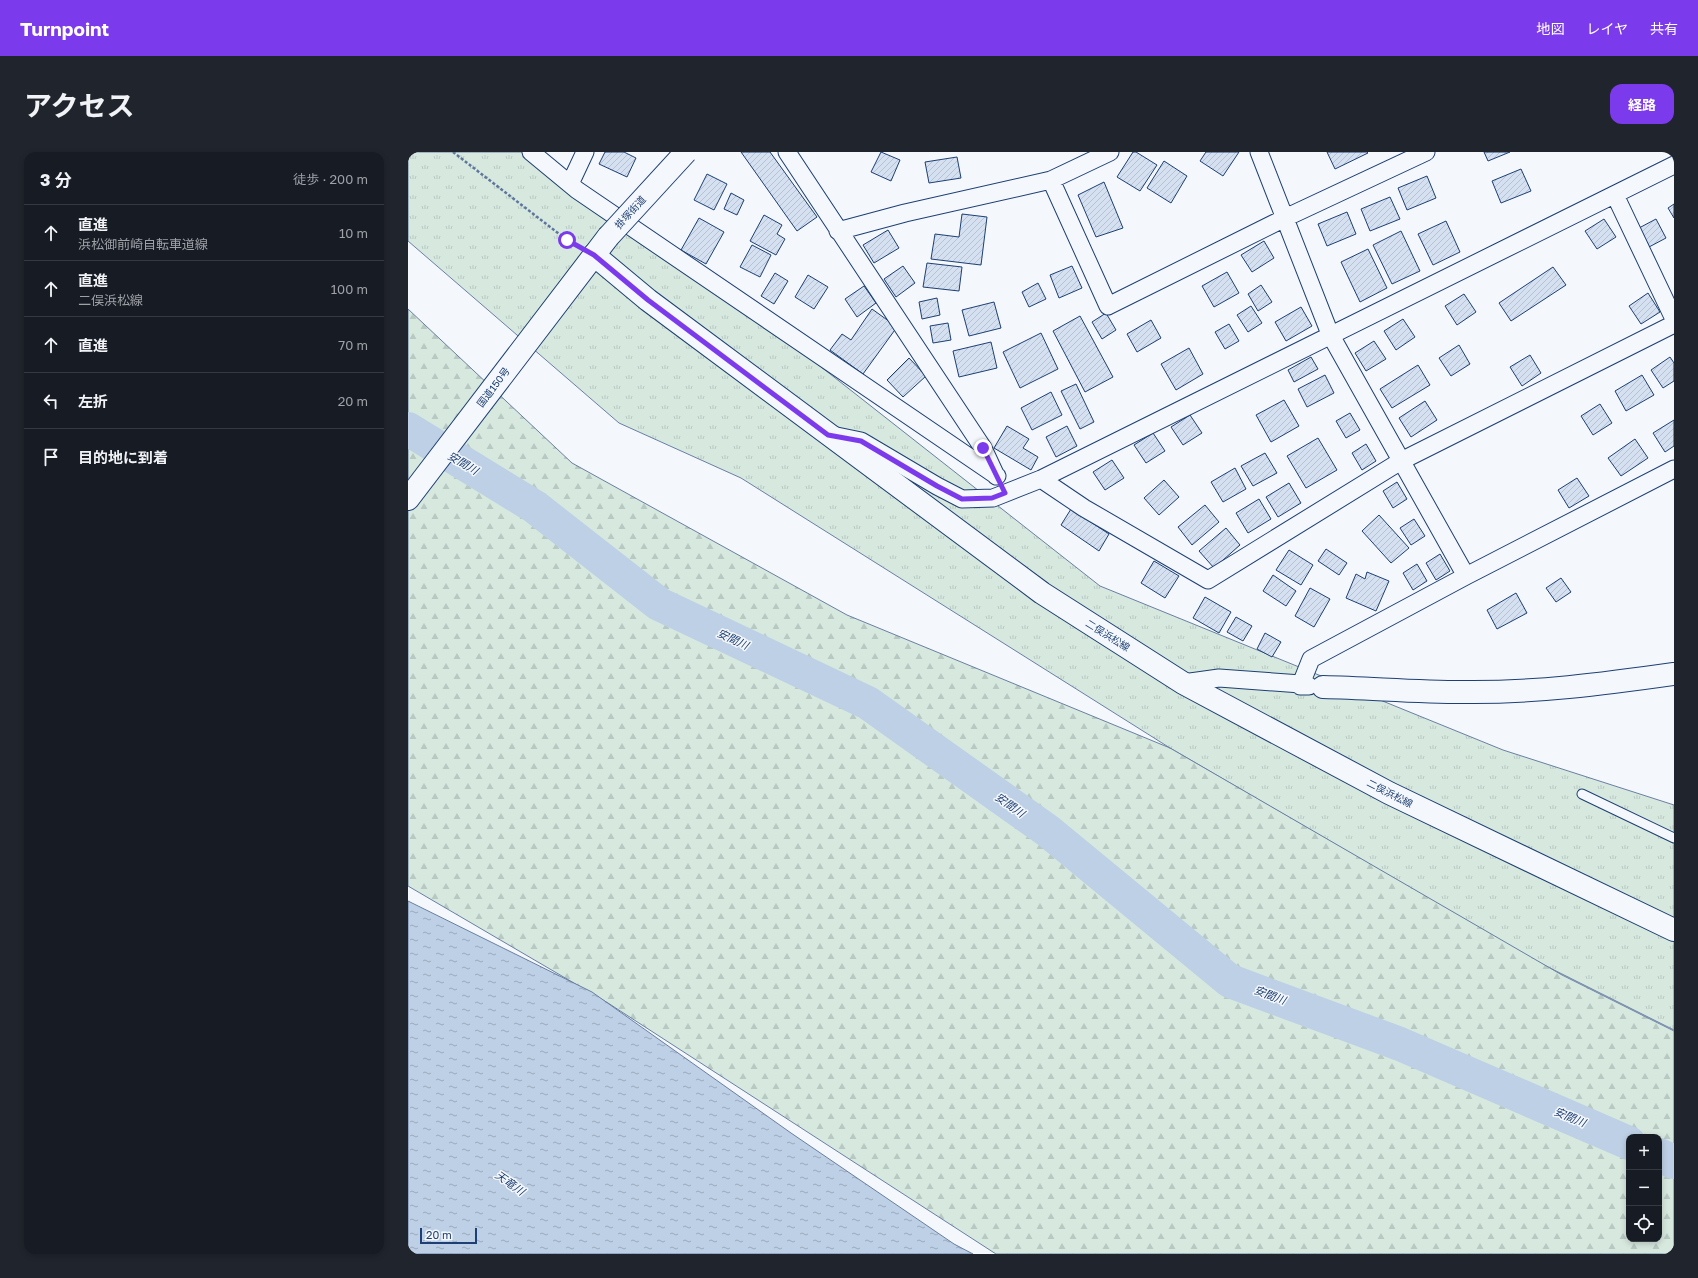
<!DOCTYPE html>
<html lang="ja">
<head>
<meta charset="utf-8">
<style>
  :root { --surface:#171b24; --page:#20242c; --text:#f1f3f6; --muted:#9ea1a6; --line:#363941; --accent:#7c3aed }
  body { margin:0; font-family:"Golos Text","Noto Sans JP",sans-serif; background:var(--page); color:var(--text) }
  .controls { position:absolute; right:12px; bottom:12px; display:grid; overflow:hidden; border-radius:8px; box-shadow:0 2px 6px #0003 }
  .controls button { width:36px; height:36px; display:grid; place-items:center; padding:0; border:0; border-bottom:1px solid var(--line); background:var(--surface); color:var(--text); font:20px sans-serif }
  .scale { position:absolute; left:12px; bottom:10px; width:57px; box-sizing:border-box; padding-left:4px; border:2px solid #1d3f73; border-top:0; font-size:11px; line-height:14px; white-space:nowrap; color:#1d3f73; -webkit-text-stroke:3px #f4f7fb; paint-order:stroke }
  .stop { position:absolute; width:12px; height:12px; margin:-9px; border:3px solid #7c3aed; border-radius:50%; background:#fff }
  .stop.end { background:#7c3aed; border-color:#fff; box-shadow:0 1px 4px #0008 }
  .list { margin:0; padding:0; list-style:none }
  h2 { display:flex; justify-content:space-between; align-items:center; height:52px; margin:0; padding:0 16px; font-size:17px }
  h2 small { font-size:13px; font-weight:400; color:var(--muted) }
  .list li { display:grid; grid-template-columns:26px 1fr auto; gap:12px; align-items:center; box-sizing:border-box; height:56px; padding:0 16px; border-top:1px solid var(--line) }
  .list b { display:block; font-size:15px; white-space:nowrap }
  .list p { margin:0; font-size:13px; white-space:nowrap; color:var(--muted) }
  .list em { font-size:13px; font-style:normal; color:var(--muted) }
  .icon { flex:none; width:22px; height:22px; fill:none; stroke:currentColor; stroke-width:2; stroke-linecap:round; stroke-linejoin:round }
  .map { position:relative; flex:none; width:1266px; height:1102px; overflow:hidden; border-radius:12px }
  header { display:flex; align-items:center; gap:24px; box-sizing:border-box; height:56px; padding:0 20px; background:var(--accent); color:#fff }
  header strong { font-size:19px }
  nav { display:flex; gap:22px; margin-inline-start:auto; font-size:14px }
  .intro { display:flex; align-items:center; justify-content:space-between; box-sizing:border-box; height:96px; padding:0 24px }
  h1 { margin:0; font-size:28px }
  .button { padding:10px 18px; border-radius:12px; background:var(--accent); color:#fff; font-size:14px; font-weight:700 }
  main { display:flex; gap:24px; padding:0 24px }
  aside { flex:1; background:var(--surface); border-radius:12px; box-shadow:0 2px 6px #0003 }
  .map>svg:first-child { display:block }
  .grass { fill:url(#grass-tufts); stroke:#687fa3 }
  .forest { fill:url(#forest-firs); stroke:#687fa3; fill-rule:evenodd }
  .water { fill:url(#water-ripples); stroke:#687fa3 }
  .lines { fill:none; stroke-linecap:round; stroke-linejoin:round }
  .river { stroke:#bed0e5; stroke-width:34 }
  .building { fill:url(#building-hatch); stroke:#1d3f73 }
  .lane-casing { stroke:#1d3f73; stroke-width:11 }
  .street-casing { stroke:#1d3f73; stroke-width:19 }
  .secondary-casing { stroke:#1d3f73; stroke-width:24 }
  .highway-casing { stroke:#1d3f73; stroke-width:24 }
  .path { stroke:#5e769c; stroke-width:2.5; stroke-dasharray:3 2; stroke-linecap:butt }
  .lane { stroke:#f4f7fb; stroke-width:9 }
  .street { stroke:#f4f7fb; stroke-width:17 }
  .secondary { stroke:#f4f7fb; stroke-width:22 }
  .highway { stroke:#f4f7fb; stroke-width:22 }
  .highway-bridge-casing { stroke:#1d3f73; stroke-width:24; stroke-linecap:butt }
  .highway-bridge { stroke:#f4f7fb; stroke-width:22 }
  .route { stroke:#7c3aed; stroke-width:5 }
  .labels { text-anchor:middle; stroke-width:3; stroke-linejoin:round; paint-order:stroke }
  .street-label { font-size:10px; fill:#1d3f73; stroke:#f4f7fb }
  .water-label { font-size:11px; font-style:italic; fill:#1d3f73; stroke:#f4f7fb }
</style>
</head>
<body>
<header>
<strong>Turnpoint</strong>
<nav><a>地図</a><a>レイヤ</a><a>共有</a></nav>
</header>
<div class="intro"><h1>アクセス</h1><a class="button">経路</a></div>
<main>
<aside>
<h2>3 分<small>徒歩 · 200 m</small></h2>
<ul class="list">
<li><svg class="icon" aria-label="ahead" viewBox="0 0 24 24"><path d="M12 20V5M6 11l6-6 6 6"/></svg><div><b>直進</b><p>浜松御前崎自転車道線</p></div><em>10 m</em></li>
<li><svg class="icon" aria-label="ahead" viewBox="0 0 24 24"><path d="M12 20V5M6 11l6-6 6 6"/></svg><div><b>直進</b><p>二俣浜松線</p></div><em>100 m</em></li>
<li><svg class="icon" aria-label="ahead" viewBox="0 0 24 24"><path d="M12 20V5M6 11l6-6 6 6"/></svg><div><b>直進</b></div><em>70 m</em></li>
<li><svg class="icon" aria-label="left" viewBox="0 0 24 24"><path d="M17 20v-9H6M10 6l-5 5 5 5"/></svg><div><b>左折</b></div><em>20 m</em></li>
<li><svg class="icon" aria-label="arrive" viewBox="0 0 24 24"><path d="M6 21V4h12l-3 4 3 4H6"/></svg><div><b>目的地に到着</b></div></li>
</ul>
</aside>
<div class="map">
<svg width="1266" height="1102" viewBox="0 0 1266 1102">
  <defs>
    <pattern id="grass-tufts" width="24" height="20" patternUnits="userSpaceOnUse"><rect width="24" height="20" fill="#d7e8df"/><path d="M3 7l-1-3M5 7V3M7 7l1-3M15 17l-1-3M17 17v-4M19 17l1-3" fill="none" stroke="#b8c8c3"/></pattern>
    <pattern id="forest-firs" width="22" height="20" patternUnits="userSpaceOnUse"><rect width="22" height="20" fill="#d7e8df"/><path d="M5 1l3.5 6h-7zM16 11l3.5 6h-7z" fill="#b8c8c3"/></pattern>
    <pattern id="water-ripples" width="26" height="14" patternUnits="userSpaceOnUse"><rect width="26" height="14" fill="#bed0e5"/><path d="M2 4q2-2 4 0t4 0M15 11q2-2 4 0t4 0" fill="none" stroke="#9aaabe"/></pattern>
    <pattern id="building-hatch" width="6" height="6" patternUnits="userSpaceOnUse"><rect width="6" height="6" fill="#d5e0f0"/><path d="M-1 1l2-2M0 6l6-6M5 7l2-2" fill="none" stroke="#b6c1d1"/></pattern>
  </defs>
  <rect width="100%" height="100%" fill="#f4f7fb"/>
  <!-- grass -->
  <path class="grass" d="M0,0H132L319,141L692,434L1095,598L1266,653V878L1126,808L762,596L333,326L211,271L0,89Z"/>
  <!-- forest -->
  <path class="forest" d="M0,157L164,311L439,463L762,596L1154,823L1266,879V1102H588L200,851L0,734ZM1221,985H1251V1087H1221Z"/>
  <!-- water -->
  <path class="water" d="M0,749L184,840L383,981L546,1092L565,1102H0Z"/>
  <g class="lines">
    <!-- river -->
    <path class="river" d="M0,277L127,355L251,452L460,551L640,679L822,829L992,892L1221,991
      M1251,1003L1266,1010"/>
  </g>
  <!-- building -->
  <path class="building" d="M197,0H216L228,6L219,25L191,12Z
    M333,0H362L409,65L389,79Z
    M473,0L492,8L483,29L463,20Z
    M725,0H728L749,13L732,39L709,25Z
    M798,0H831L815,24L792,9Z
    M919,0H959L960,1L927,17Z
    M1076,0H1102L1080,9Z
    M549,5L553,26L521,31L517,10Z
    M756,9L779,24L763,51L739,36Z
    M1113,17L1123,39L1093,51L1084,29Z
    M299,22L319,32L306,58L286,48Z
    M1019,24L1028,46L999,58L990,36Z
    M696,30L715,76L688,85L670,43Z
    M323,41L336,48L329,63L316,57Z
    M982,45L992,67L962,79L953,57Z
    M1266,52V66L1260,56Z
    M939,60L948,82L919,94L910,72Z
    M554,62L579,65L573,113L523,107L527,82L551,85Z
    M356,63L374,73L369,82L377,87L368,103L342,89Z
    M291,66L316,80L298,112L273,98Z
    M1196,67L1208,85L1189,97L1177,79Z
    M1248,67L1258,86L1241,95L1231,76Z
    M1038,69L1052,100L1025,113L1010,82Z
    M480,78L491,96L466,111L455,93Z
    M993,79L1012,119L984,132L965,93Z
    M856,89L866,106L844,120L833,103Z
    M344,93L363,103L352,125L332,115Z
    M960,97L979,136L952,150L933,110Z
    M519,111L554,115L551,139L515,135Z
    M495,114L507,131L488,145L476,127Z
    M664,114L674,136L651,146L642,123Z
    M1145,115L1158,133L1103,169L1091,151Z
    M819,120L831,141L806,155L794,134Z
    M367,121L380,129L366,152L353,144Z
    M400,123L420,135L406,157L387,145Z
    M630,131L638,147L621,155L614,140Z
    M853,133L864,150L850,159L840,142Z
    M456,134L468,151L449,165L437,147Z
    M1240,141L1252,160L1233,172L1221,154Z
    M1056,142L1068,160L1049,173L1037,154Z
    M529,146L532,163L514,167L511,150Z
    M586,150L593,176L561,184L554,158Z
    M843,154L854,171L840,180L829,163Z
    M893,155L904,174L878,189L867,170Z
    M464,157L489,175L455,222L422,198L434,182L443,188Z
    M698,161L708,178L694,187L684,170Z
    M672,164L705,225L677,240L645,179Z
    M995,167L1007,185L988,198L976,179Z
    M743,168L753,186L729,200L719,182Z
    M540,171L543,188L525,191L522,174Z
    M821,172L831,189L817,197L807,180Z
    M633,181L650,217L612,236L595,200Z
    M966,189L978,207L958,219L947,201Z
    M583,190L589,216L551,225L545,199Z
    M1051,193L1062,212L1043,224L1031,206Z
    M781,196L795,222L768,238L753,212Z
    M1122,203L1133,221L1114,234L1102,215Z
    M903,205L910,217L886,230L880,218Z
    M1262,205L1266,211V229L1255,236L1243,218Z
    M501,206L518,224L495,245L479,228Z
    M1010,213L1022,233L984,256L972,237Z
    M917,223L926,241L899,255L890,237Z
    M1234,223L1246,243L1218,259L1207,239Z
    M668,232L686,270L672,277L653,239Z
    M643,240L654,263L624,278L613,256Z
    M876,248L891,274L863,290L848,263Z
    M1017,249L1029,268L1003,285L991,266Z
    M1192,252L1204,271L1185,283L1173,264Z
    M942,261L952,278L938,286L928,269Z
    M782,263L794,281L775,293L763,275Z
    M1266,268V294L1257,300L1245,281Z
    M599,274L621,287L615,296L630,305L623,318L586,296Z
    M659,274L669,294L648,305L638,285Z
    M745,281L757,299L738,311L726,293Z
    M910,286L929,318L898,336L879,304Z
    M1227,287L1240,306L1213,324L1200,306Z
    M958,292L968,309L954,318L944,301Z
    M857,301L869,321L845,334L833,314Z
    M704,308L716,326L697,338L685,320Z
    M827,316L838,337L815,350L803,330Z
    M1169,326L1181,344L1161,356L1150,338Z
    M756,328L771,345L751,363L736,346Z
    M989,330L999,347L985,356L975,339Z
    M881,331L893,351L870,365L858,345Z
    M851,347L863,367L840,381L828,361Z
    M797,353L811,370L784,393L770,375Z
    M663,357L701,382L691,399L653,373Z
    M971,363L1001,396L983,411L954,379Z
    M1006,367L1017,384L1003,393L992,376Z
    M818,376L832,393L806,416L791,399Z
    M918,397L939,411L931,423L910,409Z
    M881,398L905,413L893,433L868,418Z
    M1032,402L1042,419L1028,428L1018,411Z
    M746,409L771,424L757,446L733,431Z
    M1009,412L1019,429L1005,438L995,421Z
    M959,420L981,429L968,459L938,446L948,422L957,427Z
    M865,423L888,439L878,454L855,439Z
    M1153,426L1163,440L1148,450L1138,436Z
    M902,436L922,447L906,475L887,464Z
    M1108,441L1119,461L1089,477L1079,458Z
    M797,445L823,460L811,481L785,466Z
    M828,465L844,474L835,489L819,480Z
    M857,481L873,490L864,505L849,497Z"/>
  <g class="lines">
    <!-- lane casing -->
    <g class="lane-casing">
      <path id="lane" d="M1174,642L1266,686"/>
    </g>
    <!-- street casing -->
    <g class="street-casing">
      <path id="street" d="M123,0L169,38L589,324
        M379,0L575,296L588,324
        M851,0L922,182L1058,424
        M643,28L700,154L877,66L1018,0
        M162,32L177,0
        M1207,43L1266,167
        M430,79L497,61L643,28L702,0
        M424,283L453,289L529,334L554,347L585,346L633,327L1266,13
        M633,327L676,356L800,428L993,309L1266,172
        M775,531L811,526L893,532L892,534H901
        M893,532L903,507L1058,424L1266,317"/>
    </g>
    <!-- secondary casing -->
    <g class="secondary-casing">
      <path id="secondary" d="M186,103L240,148L634,441L775,531L981,641L1266,778
        M915,535C962,536 1008,540 1055,540C1125,541 1196,532 1266,522"/>
    </g>
    <!-- highway casing -->
    <g class="highway-casing">
      <path id="highway" d="M0,347L200,85"/>
    </g>
    <!-- path -->
    <path class="path" d="M45,0L159,88L169,93"/>
    <!-- lane -->
    <use href="#lane" class="lane"/>
    <!-- street -->
    <use href="#street" class="street"/>
    <!-- secondary -->
    <use href="#secondary" class="secondary"/>
    <!-- highway -->
    <use href="#highway" class="highway"/>
    <!-- highway-bridge casing -->
    <g class="highway-bridge-casing">
      <path id="highway-bridge" d="M200,85L278,0"/>
    </g>
    <!-- highway-bridge -->
    <use href="#highway-bridge" class="highway-bridge"/>
  </g>
  <g class="lines">
    <!-- route -->
    <path class="route" d="M159,88L186,103L240,148L420,283L453,289L529,334L554,347L584,346L597,341L575,296"/>
  </g>
  <g class="labels">
    <!-- street labels -->
    <g class="street-label">
      <text transform="translate(222 60) rotate(-48)" y="4">掛塚街道</text>
      <text transform="translate(85 235) rotate(-53)" y="4">国道150号</text>
      <text transform="translate(700 483) rotate(32)" y="4">二俣浜松線</text>
      <text transform="translate(982 641) rotate(27)" y="4">二俣浜松線</text>
    </g>
    <!-- water labels -->
    <g class="water-label">
      <text transform="translate(55 311) rotate(31)" y="4">安間川</text>
      <text transform="translate(325 487) rotate(25)" y="4">安間川</text>
      <text transform="translate(602 653) rotate(35)" y="4">安間川</text>
      <text transform="translate(862 843) rotate(20)" y="4">安間川</text>
      <text transform="translate(1162 965) rotate(23)" y="4">安間川</text>
      <text transform="translate(102 1031) rotate(35)" y="4">天竜川</text>
    </g>
  </g>
</svg>
<div class="controls">
<button>+</button>
<button>−</button>
<button><svg class="icon" aria-label="locate" viewBox="0 0 24 24"><circle cx="12" cy="12" r="6"/><path d="M12 2v4M12 18v4M2 12h4M18 12h4"/></svg></button>
</div>
<div class="scale">20 m</div>
<div class="stop" style="left:159px;top:88px"></div>
<div class="stop end" style="left:575px;top:296px"></div>
</div>
</main>
</body>
</html>
